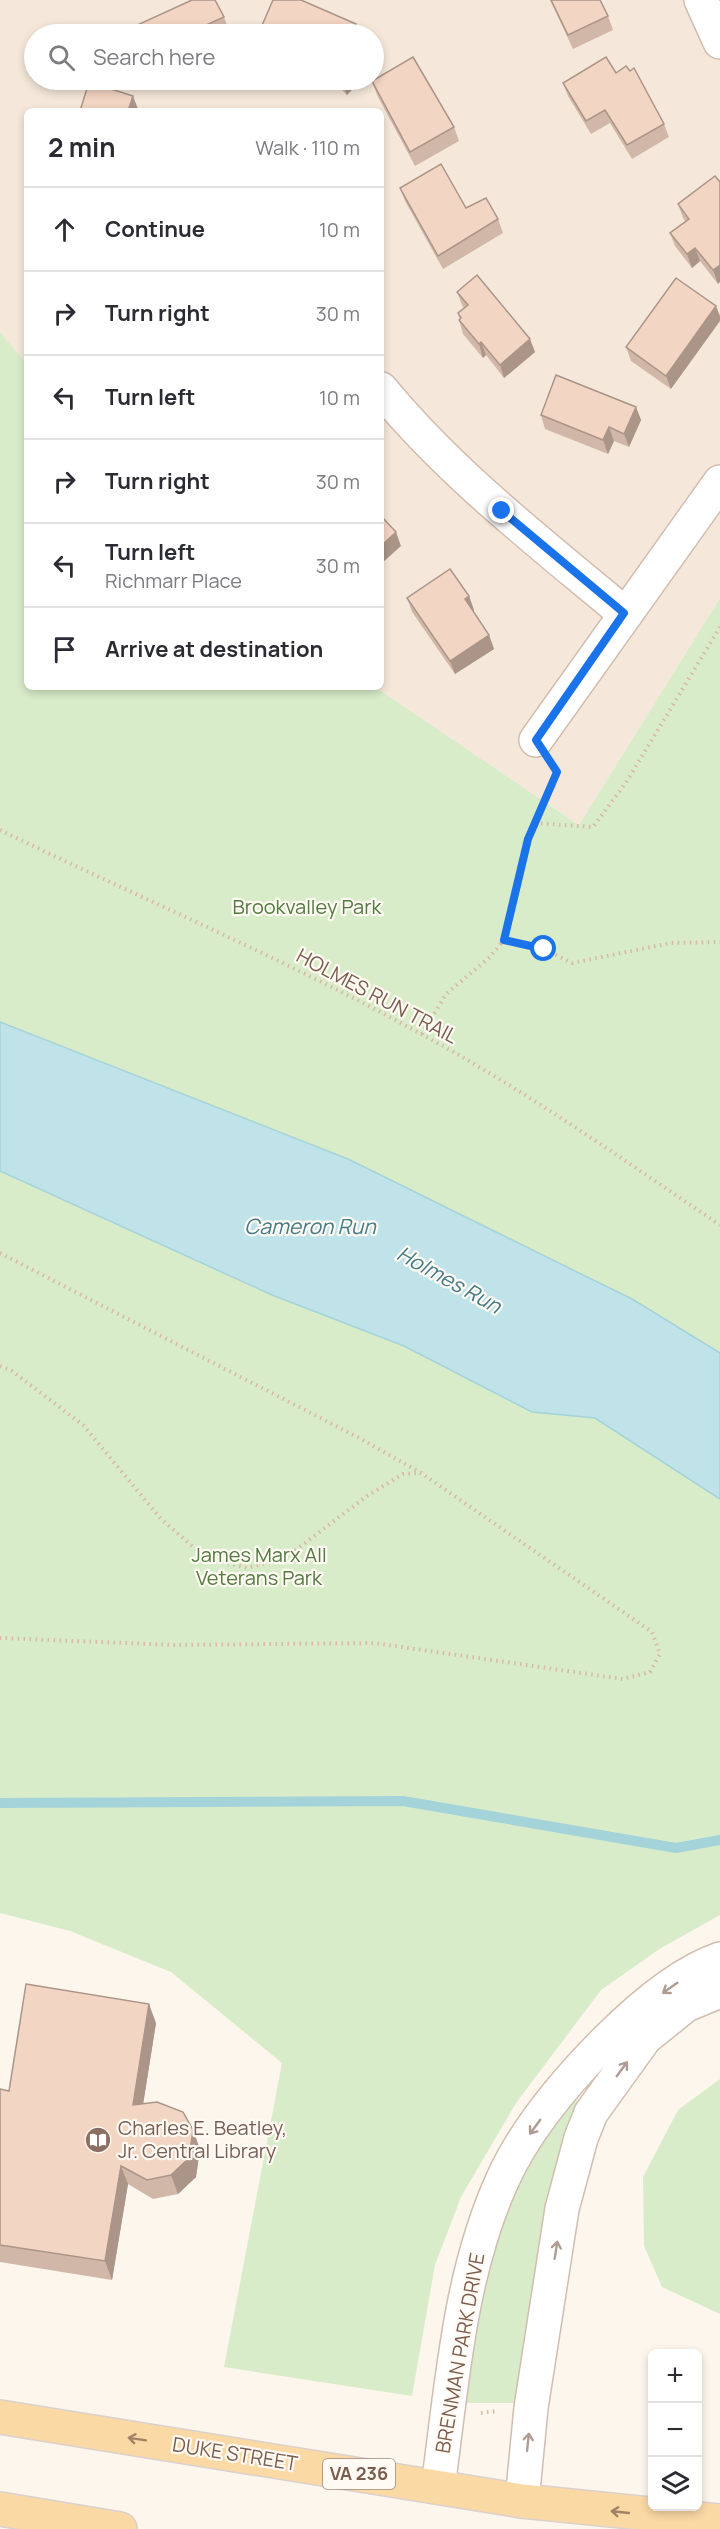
<!DOCTYPE html>
<html lang="en">
<head>
<meta charset="utf-8">
<style>
  :root { --surface:#fff; --page:#f2f2f3; --text:#2b2b33; --muted:#7c7c81; --line:#e1e1e2 }
  body { margin:0; font-family:Manrope,sans-serif; background:var(--page); color:var(--text) }
  .controls { position:absolute; right:18px; bottom:18px; display:grid; overflow:hidden; border-radius:9px; box-shadow:0 3px 9px #0003 }
  .controls button { width:54px; height:54px; display:grid; place-items:center; padding:0; border:0; border-bottom:2px solid var(--line); background:var(--surface); color:var(--text); font:30px sans-serif }
  .stop { position:absolute; width:18px; height:18px; margin:-14px; border:4px solid #1a73e8; border-radius:50%; background:#fff }
  .stop.end { background:#1a73e8; border-color:#fff; box-shadow:0 2px 6px #0008 }
  .list { margin:0; padding:0; list-style:none }
  h2 { display:flex; justify-content:space-between; align-items:center; height:78px; margin:0; padding:0 24px; font-size:26px }
  h2 small { font-size:20px; font-weight:400; color:var(--muted) }
  .list li { display:grid; grid-template-columns:39px 1fr auto; gap:18px; align-items:center; box-sizing:border-box; height:84px; padding:0 24px; border-top:2px solid var(--line) }
  .list b { display:block; font-size:22px; white-space:nowrap }
  .list p { margin:0; font-size:20px; white-space:nowrap; color:var(--muted) }
  .list em { font-size:20px; font-style:normal; color:var(--muted) }
  .icon { flex:none; width:33px; height:33px; fill:none; stroke:currentColor; stroke-width:2; stroke-linecap:round; stroke-linejoin:round }
  .map { position:relative; flex:none; width:720px; height:2529px; overflow:hidden }
  .search { position:absolute; background:var(--surface); box-shadow:0 3px 9px #0003; left:24px; top:24px; width:360px; height:66px; display:flex; align-items:center; gap:15px; box-sizing:border-box; padding:0 21px; border-radius:33px; color:var(--muted); font-size:22px }
  .panel { position:absolute; background:var(--surface); box-shadow:0 3px 9px #0003; left:24px; top:108px; width:360px; height:582px; border-radius:9px }
  .map>svg:first-child { display:block }
  .residential { fill:#f5e8da; fill-rule:evenodd }
  .green { fill:#d8ecc9 }
  .water { fill:#bfe3e8; stroke:#a5d3da; stroke-width:1.5 }
  .lines { fill:none; stroke-linecap:round; stroke-linejoin:round }
  .stream { stroke:#a5d3da; stroke-width:10 }
  .minor-casing { stroke:#d1beb0; stroke-width:36 }
  .major-casing { stroke:#dad1cd; stroke-width:36 }
  .path { stroke:#d9b8a5; stroke-width:4; stroke-dasharray:1.5 4.5; stroke-linecap:butt }
  .minor { stroke:#fff; stroke-width:33 }
  .major { stroke:#fbd9a5; stroke-width:33 }
  .wall { fill:#d1b7a8 }
  .shaded-wall { fill:#aa9588 }
  .building { fill:#f3d5c3; stroke:#aa9588; stroke-width:1.5 }
  .oneway { stroke:#af9d94 }
  .oneway2 { stroke:#a18267 }
  .route { stroke:#1a73e8; stroke-width:8 }
  .labels { text-anchor:middle; stroke-width:4.5; stroke-linejoin:round; paint-order:stroke }
  .shield { fill:#fffaf3; stroke:#a28b7f; stroke-width:1.5 }
  .shield-label { font-size:18px; font-weight:bold; fill:#7a5c4d }
  .park-label { font-size:20px; fill:#537a41; stroke:#fffaf3 }
  .street-label { font-size:20px; fill:#7a5c4d; stroke:#fffaf3 }
  .education-label { font-size:20px; fill:#785e54; stroke:#fffaf3; text-anchor:start }
  .water-label { font-size:21px; font-style:italic; fill:#437c86; stroke:#fffaf3 }
</style>
</head>
<body>
<div class="map">
<svg width="720" height="2529" viewBox="0 0 720 2529">
  <rect width="100%" height="100%" fill="#fdf6ec"/>
  <!-- residential -->
  <path class="residential" d="M0,0H720V598L579,825L375,687H381V111H27V364L0,332ZM34,34H374V80H34Z"/>
  <!-- green -->
  <path class="green" d="M0,332L27,364V687H375L579,825L720,598V1353L632,1299L348,1159L0,1022Z
    M0,1171L272,1295L404,1346L532,1412L595,1418L720,1499V1915L661,1948L601,1990L516,2103L461,2197L435,2265L412,2396L224,2367L282,2063L171,1972L70,1931L0,1913Z
    M720,2079V2314L662,2287L644,2246L643,2177L678,2110Z
    M573,2097L582,2105L516,2403H464C473,2351 479,2297 494,2246C510,2192 541,2143 573,2097Z"/>
  <!-- water -->
  <path class="water" d="M0,1022L348,1159L632,1299L720,1353V1499L595,1418L532,1412L404,1346L272,1295L0,1171Z"/>
  <g class="lines">
    <!-- stream -->
    <path class="stream" d="M0,1803L403,1801L676,1848L720,1840"/>
    <!-- minor casing -->
    <g class="minor-casing">
      <path id="minor" d="M701,0L720,42
        M381,389C451,474 539,542 624,613
        M536,740L720,482
        M438,2487C452,2385 459,2276 502,2181C525,2129 567,2080 607,2040C637,2010 679,1973 720,1959
        M522,2501L531,2408L562,2209L581,2138L591,2113L645,2038L686,2005L720,1991"/>
    </g>
    <!-- major casing -->
    <g class="major-casing">
      <path id="major" d="M0,2417L522,2501L720,2521
        M0,2509L120,2529"/>
    </g>
    <!-- path -->
    <path class="path" d="M535,823L593,827L627,781L720,627
      M0,830C140,898 285,959 421,1034C525,1090 622,1159 720,1225
      M504,940L544,949L572,963L671,943L720,942
      M422,1034L446,994L490,957L504,940L528,839L557,772L554,768
      M0,1253L361,1439L421,1473L652,1632L660,1654L650,1672L623,1679L374,1643L174,1645L0,1638
      M0,1366L12,1371L83,1425L161,1519L206,1558L247,1568L284,1559L367,1496L403,1474L421,1473
      M481,2413L498,2411"/>
    <!-- minor -->
    <use href="#minor" class="minor"/>
    <!-- major -->
    <use href="#major" class="major"/>
  </g>
  <!-- wall -->
  <path class="wall" d="M550,0H600L608,16L613,30L573,49Z
    M224,17L229,31L220,34H138L135,26Z
    M356,24L360,34H262L260,30Z
    M616,73L664,124L669,137L632,159L610,123L591,134L568,96L563,83Z
    M333,80H361L347,95L334,82Z
    M372,81L454,127L459,141L415,166L377,95Z
    M715,176L718,284L700,261L692,268L675,246L670,233L685,221L683,218L678,204Z
    M400,188L498,219L503,233L443,269L405,201Z
    M457,292L535,352L504,378L486,355L483,358L463,334L459,320L460,319L458,313L464,308L462,305Z
    M716,306L671,389L631,361L626,347Z
    M636,407L641,420L629,447L614,441L608,454L545,429L541,415Z
    M469,596L474,610L472,611L489,635L494,649L455,674L412,612L407,598Z
    M156,2023L143,2104L200,2149L196,2177L178,2194L153,2199L128,2184L112,2280L0,2262V2089L9,2091Z"/>
  <!-- shaded-wall -->
  <path class="shaded-wall" d="M356,24L360,34H352Z
    M352,80H361L347,95L344,87Z
    M133,96L138,109L137,111H128Z
    M695,248L700,261L692,268L687,254Z
    M720,265V282L718,284L713,270Z
    M716,306L720,316V321L671,389L666,376Z
    M530,339L535,352L504,378L500,365Z
    M481,342L486,355L483,358L479,344Z
    M636,407L641,420L629,447L624,434Z
    M609,427L614,441L608,454L603,440Z
    M396,532L401,546L381,564V546Z
    M469,596L474,610L470,613L465,599Z
    M489,635L494,649L455,674L450,661Z
    M149,2004L156,2023L140,2124L133,2105Z
    M193,2130L200,2149L196,2177L178,2194L171,2175Z
    M121,2166L128,2184L112,2280L105,2261Z"/>
  <!-- building -->
  <path class="building" d="M192,0H215L224,17L206,25L211,34H139L135,26Z
    M273,0H301L356,24L352,34H271L260,30Z
    M551,0H600L608,16L568,35Z
    M413,57L454,127L410,152L372,81Z
    M606,57L616,73L626,66L630,71L634,68L664,124L627,145L605,110L586,121L563,83Z
    M336,80H352L344,87Z
    M89,82L133,96L128,111H80Z
    M441,164L466,208L486,198L498,219L438,256L400,188Z
    M715,176L720,182V265L713,270L695,248L687,254L670,233L689,219L678,204Z
    M477,275L530,339L500,365L481,342L479,344L459,320L461,318L458,313L468,305L457,292Z
    M676,278L716,306L666,376L626,347Z
    M556,375L636,407L624,434L609,427L603,440L541,415Z
    M381,516L396,532L381,546Z
    M450,569L469,596L465,599L489,635L450,661L407,598Z
    M26,1984L149,2004L133,2105L157,2102L183,2112L193,2130L189,2158L171,2175L147,2180L121,2166L105,2261L0,2245V2089L9,2091Z"/>
  <!-- one-way arrows -->
  <defs><path id="oneway-shaft" d="M-6 0H5M1.5-3L5.5 0L1.5 3" fill="none" stroke-width="1.6" stroke-linecap="round" stroke-linejoin="round" transform="scale(1.5)"/></defs>
  <g class="oneway">
    <use href="#oneway-shaft" transform="translate(670 1988) rotate(145)"/>
    <use href="#oneway-shaft" transform="translate(622 2069) rotate(-54)"/>
    <use href="#oneway-shaft" transform="translate(535 2127) rotate(126)"/>
    <use href="#oneway-shaft" transform="translate(556 2250) rotate(-81)"/>
    <use href="#oneway-shaft" transform="translate(528 2442) rotate(-84)"/>
  </g>
  <g class="oneway2">
    <use href="#oneway-shaft" transform="translate(137 2439) rotate(-171)"/>
    <use href="#oneway-shaft" transform="translate(620 2512) rotate(-174)"/>
  </g>
  <g class="lines">
    <!-- route -->
    <path class="route" d="M502,511L624,613L536,740L557,772L528,839L504,940L544,949"/>
  </g>
  <!-- icons -->
  <defs>
    <g id="library-disc" transform="scale(1.35)"><circle r="9.5" fill="#8d6e63" stroke="#fffaf3"/><path d="M-6-4Q-3-5.5-.7-3.5V5Q-3 3-6 4ZM6-4Q3-5.5 .7-3.5V5Q3 3 6 4Z" fill="#fff"/></g>
  </defs>
  <g fill-rule="evenodd">
    <use href="#library-disc" x="98" y="2140"/>
  </g>
  <g class="labels">
    <!-- shield labels -->
    <rect class="shield" x="323" y="2459" width="72" height="30" rx="4.5"/>
    <g class="shield-label">
      <text x="359" y="2480">VA 236</text>
    </g>
    <!-- park labels -->
    <g class="park-label">
      <text x="307" y="914">Brookvalley Park</text>
      <text x="259" y="1562">James Marx All<tspan x="259" dy="23">Veterans Park</tspan></text>
    </g>
    <!-- street labels -->
    <g class="street-label">
      <text transform="translate(377 996) rotate(28)" y="7">HOLMES RUN TRAIL</text>
      <text transform="translate(460 2353) rotate(-80)" y="7">BRENMAN PARK DRIVE</text>
      <text transform="translate(235 2454) rotate(9)" y="7">DUKE STREET</text>
    </g>
    <!-- education labels -->
    <g class="education-label">
      <text x="118" y="2135">Charles E. Beatley,<tspan x="118" dy="23">Jr. Central Library</tspan></text>
    </g>
    <!-- water labels -->
    <g class="water-label">
      <text x="310" y="1234">Cameron Run</text>
      <text transform="translate(449 1280) rotate(29)" y="7">Holmes Run</text>
    </g>
  </g>
</svg>
<div class="controls">
<button>+</button>
<button>−</button>
<button><svg class="icon" aria-label="layers" viewBox="0 0 24 24"><path d="M12 4l9 5-9 5-9-5zM3 14l9 5 9-5"/></svg></button>
</div>
<div class="stop" style="left:544px;top:949px"></div>
<div class="stop end" style="left:502px;top:511px"></div>
<div class="search"><svg class="icon" aria-label="search" viewBox="0 0 24 24"><circle cx="10" cy="10" r="6"/><path d="M15 15l6 6"/></svg>Search here</div>
<section class="panel">
<h2>2 min<small>Walk · 110 m</small></h2>
<ul class="list">
<li><svg class="icon" aria-label="ahead" viewBox="0 0 24 24"><path d="M12 20V5M6 11l6-6 6 6"/></svg><div><b>Continue</b></div><em>10 m</em></li>
<li><svg class="icon" aria-label="right" viewBox="0 0 24 24"><path d="M7 20v-9h11M14 6l5 5-5 5"/></svg><div><b>Turn right</b></div><em>30 m</em></li>
<li><svg class="icon" aria-label="left" viewBox="0 0 24 24"><path d="M17 20v-9H6M10 6l-5 5 5 5"/></svg><div><b>Turn left</b></div><em>10 m</em></li>
<li><svg class="icon" aria-label="right" viewBox="0 0 24 24"><path d="M7 20v-9h11M14 6l5 5-5 5"/></svg><div><b>Turn right</b></div><em>30 m</em></li>
<li><svg class="icon" aria-label="left" viewBox="0 0 24 24"><path d="M17 20v-9H6M10 6l-5 5 5 5"/></svg><div><b>Turn left</b><p>Richmarr Place</p></div><em>30 m</em></li>
<li><svg class="icon" aria-label="arrive" viewBox="0 0 24 24"><path d="M6 21V4h12l-3 4 3 4H6"/></svg><div><b>Arrive at destination</b></div></li>
</ul>
</section>
</div>
</body>
</html>
